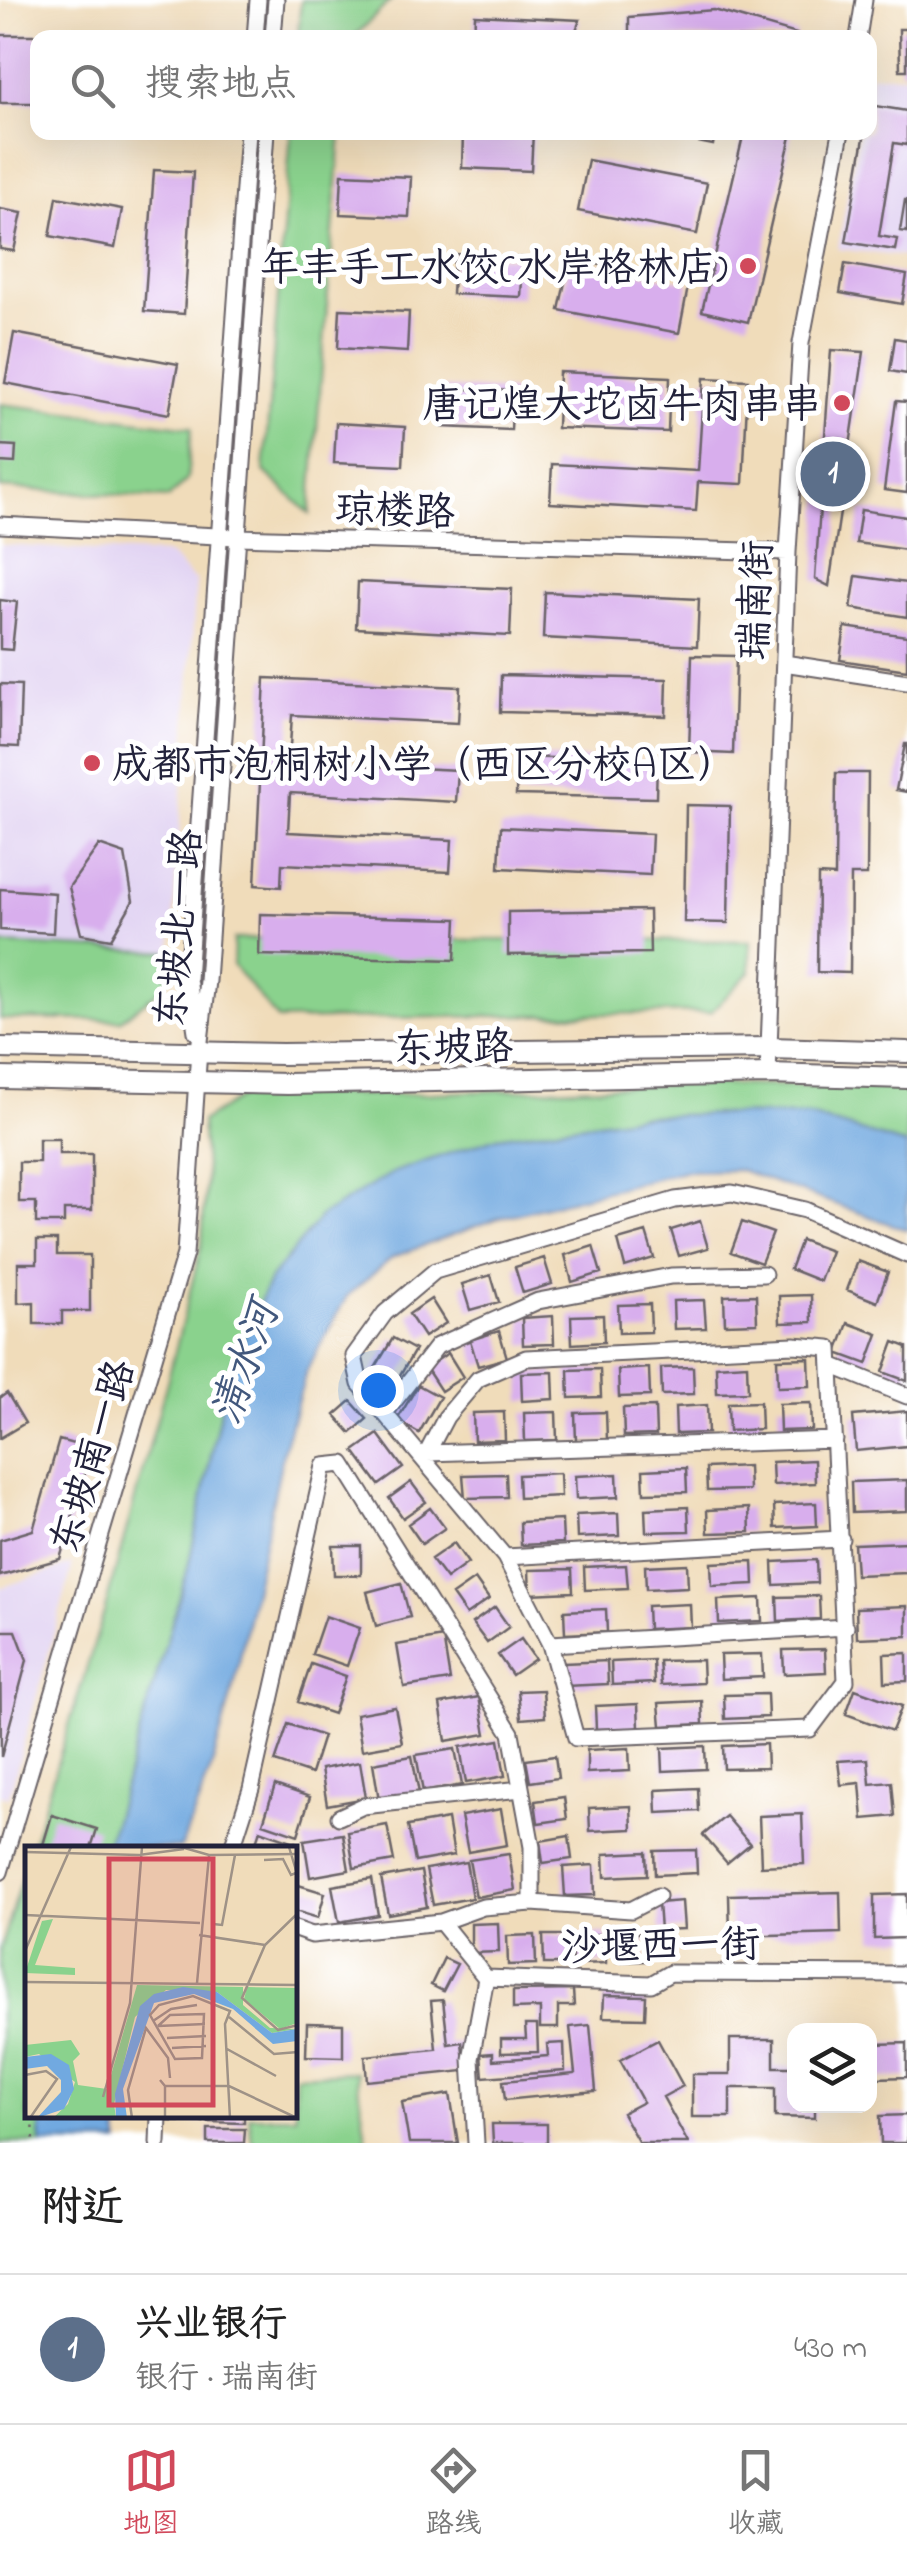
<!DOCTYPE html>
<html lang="zh">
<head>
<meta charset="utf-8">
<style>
  :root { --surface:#fff; --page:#f2f2f2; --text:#222; --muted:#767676; --line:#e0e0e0; --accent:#d1495b }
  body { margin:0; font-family:"Indie Flower","LXGW WenKai TC",sans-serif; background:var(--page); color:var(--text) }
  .controls { position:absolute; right:30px; bottom:30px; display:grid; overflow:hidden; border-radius:20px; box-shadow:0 10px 40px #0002 }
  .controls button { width:90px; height:90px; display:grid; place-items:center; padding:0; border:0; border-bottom:2px solid var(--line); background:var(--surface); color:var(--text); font:50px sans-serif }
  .you { position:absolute; left:378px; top:1390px; width:35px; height:35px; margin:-25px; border:8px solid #fff; border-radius:50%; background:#1a73e8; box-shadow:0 0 0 15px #1a73e833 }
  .badge { display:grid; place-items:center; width:65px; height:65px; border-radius:50%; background:var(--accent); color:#fff; font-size:32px; font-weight:700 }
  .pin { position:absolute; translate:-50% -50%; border:5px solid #fff; box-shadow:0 2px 10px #0006 }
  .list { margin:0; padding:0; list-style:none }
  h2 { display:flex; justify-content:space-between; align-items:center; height:130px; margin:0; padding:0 40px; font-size:42px }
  h2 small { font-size:32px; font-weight:400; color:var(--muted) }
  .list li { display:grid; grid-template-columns:65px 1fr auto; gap:30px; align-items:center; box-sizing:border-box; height:150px; padding:0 40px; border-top:2px solid var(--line) }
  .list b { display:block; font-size:38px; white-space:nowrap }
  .list p { margin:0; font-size:32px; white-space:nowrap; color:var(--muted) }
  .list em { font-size:32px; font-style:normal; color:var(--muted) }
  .icon { flex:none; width:55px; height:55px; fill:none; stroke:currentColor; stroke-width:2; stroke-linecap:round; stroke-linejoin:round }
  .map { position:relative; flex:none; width:907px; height:2143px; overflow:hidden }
  .search { position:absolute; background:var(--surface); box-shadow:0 10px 40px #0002; left:30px; right:30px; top:30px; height:110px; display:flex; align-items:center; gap:25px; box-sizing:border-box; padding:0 35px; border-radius:20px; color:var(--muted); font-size:38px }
  .sheet { height:280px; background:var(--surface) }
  nav { display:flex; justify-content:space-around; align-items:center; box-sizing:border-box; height:140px; border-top:2px solid var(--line); background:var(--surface); font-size:28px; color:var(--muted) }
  nav a { display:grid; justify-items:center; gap:5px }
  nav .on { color:var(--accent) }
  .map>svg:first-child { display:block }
  .built { fill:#e2d4f3 }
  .green { fill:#8ad28d; stroke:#567a64; stroke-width:2.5 }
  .water { fill:#71a9e0; stroke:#4a668e; stroke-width:2.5 }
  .building { fill:#d8aeed }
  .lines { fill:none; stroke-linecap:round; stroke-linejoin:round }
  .minor-casing { stroke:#6a6367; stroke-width:19 }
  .major-casing { stroke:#6a6367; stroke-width:24 }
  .path { stroke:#6a6367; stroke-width:2.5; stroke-dasharray:2.5 8; stroke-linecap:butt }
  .minor { stroke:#fff; stroke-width:15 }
  .major { stroke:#fff; stroke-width:20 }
  .poi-dot { fill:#d1495b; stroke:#fff; stroke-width:4 }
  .labels { text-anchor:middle; stroke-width:10; stroke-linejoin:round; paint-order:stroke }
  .poi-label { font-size:40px; fill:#22223b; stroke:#fff; text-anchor:end }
  .street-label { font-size:40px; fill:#22223b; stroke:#fff }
  .water-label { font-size:42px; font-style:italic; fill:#42587d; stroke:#fff }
  .inset-road { fill:none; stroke:#9e9287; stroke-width:2.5 }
  .view { fill:#d1495b; fill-opacity:0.15; stroke:#d1495b; stroke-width:5 }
  .inset-edge { fill:none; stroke:#22223b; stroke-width:5 }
</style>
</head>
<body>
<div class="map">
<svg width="907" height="2143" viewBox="0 0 907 2143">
  <rect width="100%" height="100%" fill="#fff"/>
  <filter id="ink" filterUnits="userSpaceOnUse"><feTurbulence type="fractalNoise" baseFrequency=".01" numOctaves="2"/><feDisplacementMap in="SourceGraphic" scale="20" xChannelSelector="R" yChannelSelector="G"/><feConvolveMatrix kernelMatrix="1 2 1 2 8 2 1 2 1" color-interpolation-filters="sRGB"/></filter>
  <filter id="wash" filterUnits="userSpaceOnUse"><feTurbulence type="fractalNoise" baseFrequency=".0048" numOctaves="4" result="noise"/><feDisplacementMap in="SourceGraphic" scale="40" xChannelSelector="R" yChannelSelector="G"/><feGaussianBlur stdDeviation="2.25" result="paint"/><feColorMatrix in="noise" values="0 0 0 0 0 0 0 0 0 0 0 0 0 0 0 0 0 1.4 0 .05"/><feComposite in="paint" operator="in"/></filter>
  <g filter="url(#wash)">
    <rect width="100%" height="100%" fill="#f0dcba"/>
    <!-- built -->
    <path class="built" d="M870,75H907V257L838,249L859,133L870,132Z
      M0,545L169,554L196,582L171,952L0,944Z
      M73,1564L9,1797L0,1795V1588Z"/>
    <!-- green -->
    <path class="green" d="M301,0H391L354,37H298Z
      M291,133H341L310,514L264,471Z
      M0,404L192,427L187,480L168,498L0,488Z
      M234,939L750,941V972L711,1012L278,1020L233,965Z
      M0,944L171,952L165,986L121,1020L0,1019Z
      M689,1084L907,1088V1145L810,1116L724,1114L639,1116L497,1137L228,1374L188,1568L106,1848H31L104,1612L171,1367L202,1243L206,1178L201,1122L244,1095L406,1094Z
      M27,1860L28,2116H42L40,2132L42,2143H0V1949Z
      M356,2072L367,2143H252L249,2116H295V2075Z"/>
    <!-- water -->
    <path class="water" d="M724,1114L810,1116L907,1145V1230L740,1170L683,1171L496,1219L393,1257L347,1296L307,1370L284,1448L235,1682L211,1769L181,1848H106L188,1568L228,1374L270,1279L321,1216L394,1172L497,1137L639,1116Z
      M42,2116H114L120,2143H42L40,2132Z"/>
    <g id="blocks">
      <!-- building -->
      <path class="building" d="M714,10L797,34L796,38H629V17Z
        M475,15L580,20L573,38H474Z
        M899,29H907V70H900Z
        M0,35H38V103H0Z
        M870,105L907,111V145L894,143L879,236L897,239L895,250L846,242L865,132H870Z
        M463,132H533L531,171L462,168Z
        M658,132H715L713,145L658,134Z
        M744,132H792L748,322L702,311Z
        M588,160L707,183L697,234L578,211Z
        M154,170L193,172L184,314L144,311Z
        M342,174L411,177L409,217L340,214Z
        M57,197L122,209L115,248L50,236Z
        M905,200H907V232L900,231Z
        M0,209L22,213L14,251L0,249Z
        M454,254L523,258L521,297L452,294Z
        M570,259L689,282L679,333L559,310Z
        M845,264L907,275L902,304L840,293Z
        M340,309L409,312L407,352L338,348Z
        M14,333L178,364L169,414L5,383Z
        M895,338L907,340V374L890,371Z
        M831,350L864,352L829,586L815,579Z
        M559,372L670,377L668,432L557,428Z
        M704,378L748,380L743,484L698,482L696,511L550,503L552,464L698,471Z
        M444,388L513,391L511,430L442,427Z
        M896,401L907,402V493L884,490Z
        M336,423L405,427L403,466L334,463Z
        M0,445L16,446L15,463L0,462Z
        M861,510L907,517V550L856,543Z
        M856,576L907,583V617L851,608Z
        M358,582L512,589L510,636L356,628Z
        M545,592L699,599L697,646L543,638Z
        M0,600L17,602L12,650L0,649Z
        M845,627L907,636V670L840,660Z
        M692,655L736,656L733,754L689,752Z
        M501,675L667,679L666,716L500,712Z
        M265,678L460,687L458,723L292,715L289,762L458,770L456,802L290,793L288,832L452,840L450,872L282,864L281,887L255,885Z
        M0,684L21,685L19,747L0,746Z
        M905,744H907V792L896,790Z
        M517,757L657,761L656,798L516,795Z
        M836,773H868L867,875H851L850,973L817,972L818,875L835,876Z
        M686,805L730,806L728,923L684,922Z
        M501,827L652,834L650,875L499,868Z
        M99,845L125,854L133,901L111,939L81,934L69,887Z
        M0,889L55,893L53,933L0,930Z
        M649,910L650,953L508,955V912Z
        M260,914L457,919L455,960L259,955Z
        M39,1139H59V1154H92V1210H64V1223H36V1202H19V1162H39Z
        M700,1221L708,1248L679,1256L671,1230Z
        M742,1222L773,1233L761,1263L731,1252Z
        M646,1232L654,1258L625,1267L618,1240Z
        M37,1240H57V1255H90V1311H62V1324H34V1302L18,1303V1263H37Z
        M801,1240L831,1251L820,1281L790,1269Z
        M593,1246L601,1273L572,1282L565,1255Z
        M544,1258L552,1284L523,1293L515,1267Z
        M858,1261L888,1272L877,1302L847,1290Z
        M491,1275L499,1302L470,1310L462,1284Z
        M756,1295L757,1323L725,1324L724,1296Z
        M811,1295L812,1322L780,1323L779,1296Z
        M431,1299L446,1323L424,1337L409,1314Z
        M704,1300L706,1328L674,1329L673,1301Z
        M650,1304L651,1332L619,1333L618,1305Z
        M603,1315L604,1342L572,1344L571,1316Z
        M553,1316L554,1344L523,1345L522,1318Z
        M848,1323L878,1334L867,1364L837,1353Z
        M499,1331L507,1358L478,1366L470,1340Z
        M393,1338L415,1350L394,1386L372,1373Z
        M894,1342L907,1347V1381L883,1372Z
        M448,1353L463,1377L441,1391L426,1368Z
        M809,1358L810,1386L778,1387L777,1359Z
        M747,1364L748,1392L717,1393L716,1366Z
        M693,1367L694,1394L662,1395L661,1368Z
        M649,1368L650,1396L619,1397L618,1370Z
        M600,1369L601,1397L569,1398L568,1370Z
        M553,1372L554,1399L522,1401L521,1373Z
        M418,1385L440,1397L419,1433L397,1420Z
        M7,1393L25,1423L0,1438V1398Z
        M351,1401L367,1419L351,1433L335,1415Z
        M760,1402L761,1429L729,1431L728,1403Z
        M811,1403L812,1430L780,1431L779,1404Z
        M707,1405L708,1433L676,1434L675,1407Z
        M655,1407L656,1435L624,1436L623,1408Z
        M907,1411V1446L856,1451L853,1416Z
        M504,1412L505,1440L474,1441L473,1413Z
        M556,1412L557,1440L525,1441L524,1413Z
        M606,1412L607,1440L576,1441L575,1413Z
        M378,1434L403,1468L379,1485L354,1451Z
        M59,1440L92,1449L60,1559L0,1576V1540L33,1530Z
        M814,1460L815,1483L773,1485L772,1462Z
        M748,1466L749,1490L707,1491L706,1468Z
        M686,1468L687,1492L644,1493L643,1470Z
        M560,1473L561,1496L519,1498L518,1475Z
        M506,1474L507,1497L465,1498L463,1475Z
        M617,1474L618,1497L576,1499L575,1476Z
        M907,1480V1511L852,1513L851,1482Z
        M411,1482L426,1502L403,1518L389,1498Z
        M816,1503L817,1526L775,1528L774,1505Z
        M688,1507L689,1531L646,1532L645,1509Z
        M430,1508L445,1528L422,1544L408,1524Z
        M749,1508L750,1532L708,1533L707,1510Z
        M618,1513L619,1536L577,1538L576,1515Z
        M562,1520L563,1543L521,1545L520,1522Z
        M907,1542V1573L856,1575L854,1544Z
        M454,1543L468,1563L446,1579L431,1559Z
        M333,1546H361V1575H334Z
        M816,1560L817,1583L774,1585L773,1562Z
        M753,1561L754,1584L712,1586L711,1563Z
        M687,1564L688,1587L646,1589L645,1566Z
        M626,1565L628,1588L585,1590L584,1567Z
        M572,1569L573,1592L530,1594L529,1570Z
        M475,1579L489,1599L466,1615L452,1595Z
        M401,1583L410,1617L376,1626L367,1592Z
        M819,1596L820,1619L778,1621L777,1597Z
        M761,1598L762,1621L719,1623L718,1600Z
        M690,1604L691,1627L648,1629L647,1606Z
        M907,1606V1636L857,1638L856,1608Z
        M495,1607L509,1627L487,1643L472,1623Z
        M606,1609L607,1632L565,1634L564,1611Z
        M325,1616L360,1628L347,1666L312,1654Z
        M0,1631H16L27,1660L1,1757Z
        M443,1637L450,1680L404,1687L397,1645Z
        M521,1639L535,1659L512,1675L498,1655Z
        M825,1649L826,1672L784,1674L783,1650Z
        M907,1653V1681L885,1682L884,1654Z
        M762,1654L763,1677L721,1679L720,1655Z
        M653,1660L654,1683L612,1685L611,1662Z
        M702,1660L703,1683L661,1685L659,1661Z
        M607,1661L608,1684L565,1686L564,1663Z
        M311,1664L346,1676L333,1714L298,1702Z
        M855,1689L902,1706L892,1731L846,1714Z
        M543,1690L545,1717L521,1719L518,1691Z
        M767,1694L768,1717L725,1719L724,1695Z
        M479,1697L486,1734L446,1741L440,1704Z
        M702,1701L703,1724L661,1726L659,1703Z
        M638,1704L639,1728L596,1729L595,1706Z
        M395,1707L402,1743L362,1750L356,1714Z
        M288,1724L323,1736L311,1774L275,1762Z
        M499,1740L505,1776L466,1783L460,1747Z
        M766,1744L767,1768L724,1769L723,1746Z
        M705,1746L706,1769L663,1771L662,1748Z
        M629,1748L630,1771L587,1773V1750Z
        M455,1749L462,1785L423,1792L416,1755Z
        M412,1756L419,1793L379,1800L373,1763Z
        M555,1756L558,1778L530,1782L526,1760Z
        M868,1759L870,1784L892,1782L895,1816L863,1819L860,1783L841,1785L838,1761Z
        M360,1762L366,1798L327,1805L321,1769Z
        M275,1785L310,1797L298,1835L263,1823Z
        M698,1788L699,1811L657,1813L656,1790Z
        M564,1797L567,1819L538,1823L535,1801Z
        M631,1806L632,1829L590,1831L589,1808Z
        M501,1809L507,1845L468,1852L461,1816Z
        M802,1814L804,1864L761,1866L759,1816Z
        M52,1815L97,1829L91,1848H51L43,1845Z
        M726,1816L750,1844L727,1863L703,1835Z
        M448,1819L454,1855L415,1862L408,1826Z
        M387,1825L394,1861L354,1868L348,1832Z
        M260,1830L295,1842L293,1848H254Z
        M343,1834L349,1870L310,1877L304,1840Z
        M569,1836L572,1859L543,1863L540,1841Z
        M696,1850L697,1873L655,1875L654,1851Z
        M646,1852L647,1875L605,1877L604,1854Z
        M509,1854L515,1890L476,1897L469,1860Z
        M466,1862L472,1898L433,1905L426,1869Z
        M594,1865L595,1895L565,1896L563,1867Z
        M421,1871L427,1907L388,1914L381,1878Z
        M372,1879L378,1915L339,1922L332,1886Z
        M295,1884L325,1893L318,1918L295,1911Z
        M840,1892L841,1933L730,1936L729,1895Z
        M907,1894V1938L874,1939V1895Z
        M682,1901L684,1929L660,1930L658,1903Z
        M498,1923L499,1952L471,1953V1924Z
        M616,1933H644L645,1961L617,1962Z
        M606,1934V1963L579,1964L578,1935Z
        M535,1935L536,1964L508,1965L507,1936Z
        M543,1935H571L572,1964H544Z
        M444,1958L457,1964L443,1991L431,1985Z
        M573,1990L574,2006H558V2028H540V2008L513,2009V1991Z
        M604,1995L646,1996L645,2018L603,2017Z
        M443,2000L448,2044L462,2042L465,2071L367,2081L365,2056L436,2049L431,2001Z
        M307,2023L343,2024V2057L306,2056Z
        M525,2025H537L538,2052L501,2053V2039H526Z
        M590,2025L596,2091L505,2100L503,2081L575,2074L570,2027Z
        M730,2039H774V2067H794V2106H815V2118L775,2117V2088H730V2117H692V2074H730Z
        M658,2040L683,2086L663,2097L688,2143H639L622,2113L643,2102L620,2060Z
        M564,2043L565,2071L483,2077L481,2054L493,2053V2060L548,2056L547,2044Z
        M907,2043V2077L877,2078L876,2044Z
        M450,2094L458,2143H409L402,2102Z
        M907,2115V2143H881L880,2116Z
        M167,2116H203V2122L167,2121Z
        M208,2116H244V2123L208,2122Z
        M492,2124H547V2143H493Z
        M208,2129H245L244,2143H208Z"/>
    </g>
  </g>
  <g filter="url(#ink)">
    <use href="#blocks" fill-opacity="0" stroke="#6a6367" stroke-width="2.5"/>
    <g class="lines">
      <!-- minor casing -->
      <g class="minor-casing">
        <path id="minor" d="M255,38L258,0
          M273,38L276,0
          M858,38L864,0
          M0,525L237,537L788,552
          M784,663L907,682
          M196,1032L188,979L248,132
          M768,1074L788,552L801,343L841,132
          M831,1365L907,1396
          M385,1413L437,1346L538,1301L671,1276L764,1274
          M427,1453L446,1417L478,1379L526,1358L794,1345L830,1348L846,1681L810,1729L576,1738L550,1644L505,1557L360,1384L354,1356L385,1313L435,1271L675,1200L732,1193L805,1210L907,1255
          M427,1453L835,1440
          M505,1557L841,1539
          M550,1644L846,1627
          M339,1817L363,1806L521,1789
          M232,1848L251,1789L324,1466L343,1464L511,1733L532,1847V1903
          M0,1872L185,1254L199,1050L207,981L266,132
          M441,1922L486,1978L651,1984L670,1973L907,1974
          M295,1929L312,1935L441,1922L483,1907L532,1903L631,1910L658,1896
          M158,2143L159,2116
          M476,2143L471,2059L486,1978"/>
      </g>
      <!-- major casing -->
      <g class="major-casing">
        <path id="major" d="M0,1048L282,1054L770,1048L907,1052
          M0,1078L287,1084L768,1074L907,1078"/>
      </g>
      <!-- path -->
      <path class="path" d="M25,2037L28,2047
        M33,2116L34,2143"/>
      <!-- minor -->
      <use href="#minor" class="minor"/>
      <!-- major -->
      <use href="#major" class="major"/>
    </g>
  </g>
  <!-- markers -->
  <g class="poi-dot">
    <circle cx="748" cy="266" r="10"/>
    <circle cx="842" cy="403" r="10"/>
    <circle cx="92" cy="763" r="10"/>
  </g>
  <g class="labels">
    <!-- poi labels -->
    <g class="poi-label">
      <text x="728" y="280">年丰手工水饺(水岸格林店)</text>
      <text x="822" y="417">唐记煌大坨卤牛肉串串</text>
      <text x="112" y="777" text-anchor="start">成都市泡桐树小学（西区分校A区）</text>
    </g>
    <!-- street labels -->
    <g class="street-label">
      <text transform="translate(395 509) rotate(2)" y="14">琼楼路</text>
      <text transform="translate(754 600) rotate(-88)" y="14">瑞南街</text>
      <text transform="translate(177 928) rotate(-85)" y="14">东坡北一路</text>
      <text transform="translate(453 1046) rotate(-1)" y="14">东坡路</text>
      <text transform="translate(91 1456) rotate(-73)" y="14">东坡南一路</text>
      <text transform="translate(660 1944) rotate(-1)" y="14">沙堰西一街</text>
    </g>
    <!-- water labels -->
    <g class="water-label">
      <text transform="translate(243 1362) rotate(-71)" y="15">清水河</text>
    </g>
  </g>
  <!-- overview -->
  <g transform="translate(25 1846)">
    <rect width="272" height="272" fill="#f0dcba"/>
    <path d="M28,73L10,119L50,122V129L0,127L17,75ZM112,139L218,141V159L245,182L272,183L247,187L192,146L141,144L110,171L89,258L91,272H28L43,258L50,236L14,208L0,211V199L46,194L55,208L48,215L53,239L82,243ZM222,141L272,142V177L255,183L219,153Z" fill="#8ad28d"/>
    <path d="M158,141L192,146L247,187L272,183V195L248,198L208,163L169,148L129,157L98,243L102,272H91L90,248L115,160L129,148ZM26,208L44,219L49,243L39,263L12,272L36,246V234L22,220L0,223V211Z" fill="#71a9e0"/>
    <path class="inset-road" d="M156,1L184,9L273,8M264,1L273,31M0,6L114,9L159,3M239,14L258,13L266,29L271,27M273,67L240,99L217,152L253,184L273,179M0,69L175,77M188,78L197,79L210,9M174,89L240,99M0,105L46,1M0,136L273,139M172,137L184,10M204,171L249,208L273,206M128,175L146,163L172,159M133,180L145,169L179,168L177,212L150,213L125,169L134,159L168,150L205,165L200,178L205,272M133,180L180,178M142,192L181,190M147,202L181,200M202,203L251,230M0,229L21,225L32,233L5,272M135,234L140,240H204L272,272M78,251L105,157L117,1M107,272L103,244L121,182L143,212L145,232M140,272V240"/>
    <path class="view" d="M84,13H188V259H84Z"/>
    <rect width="272" height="272" class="inset-edge"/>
  </g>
</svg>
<div class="controls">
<button><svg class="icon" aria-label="layers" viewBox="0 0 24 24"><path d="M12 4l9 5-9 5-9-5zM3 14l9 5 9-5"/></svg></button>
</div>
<div class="you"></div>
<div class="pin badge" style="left:833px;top:474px;background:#5c6f8a">1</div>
<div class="search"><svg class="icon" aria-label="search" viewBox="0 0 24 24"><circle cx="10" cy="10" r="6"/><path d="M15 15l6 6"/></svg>搜索地点</div>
</div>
<section class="sheet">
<h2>附近<small></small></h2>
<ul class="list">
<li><span class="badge" style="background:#5c6f8a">1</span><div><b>兴业银行</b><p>银行 · 瑞南街</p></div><em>430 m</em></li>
</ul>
</section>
<nav>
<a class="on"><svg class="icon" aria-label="map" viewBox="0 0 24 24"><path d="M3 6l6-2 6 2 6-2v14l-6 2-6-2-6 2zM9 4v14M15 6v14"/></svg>地图</a>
<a><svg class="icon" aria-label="directions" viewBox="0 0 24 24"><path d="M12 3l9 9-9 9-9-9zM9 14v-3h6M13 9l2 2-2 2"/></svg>路线</a>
<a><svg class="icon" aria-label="saved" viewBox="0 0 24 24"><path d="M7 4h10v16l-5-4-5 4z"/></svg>收藏</a>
</nav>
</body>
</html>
